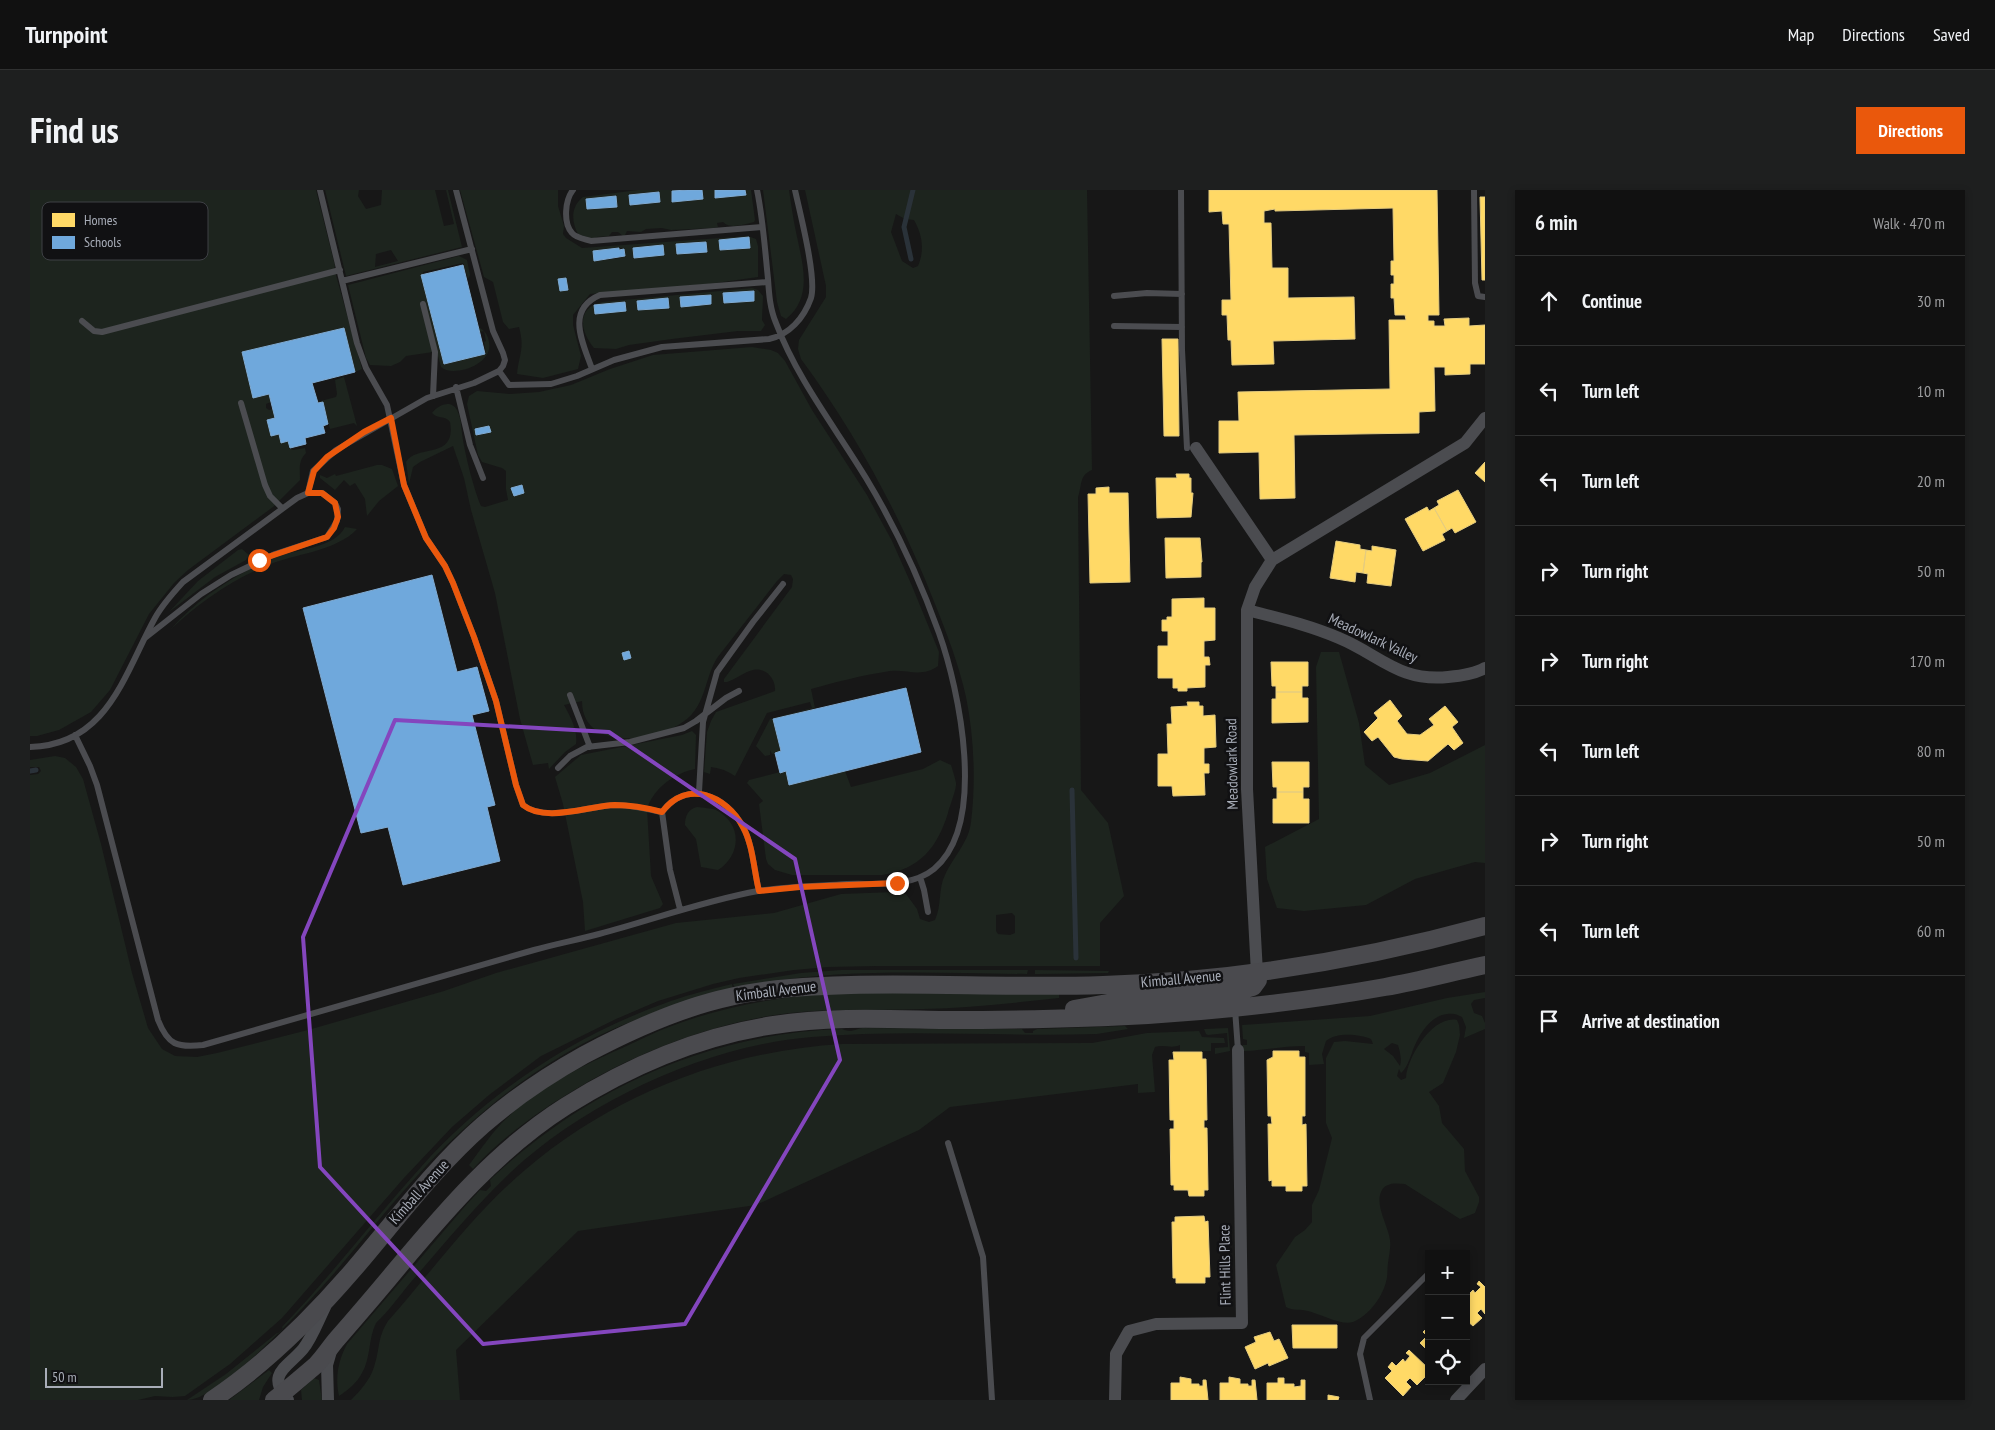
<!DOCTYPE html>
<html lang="en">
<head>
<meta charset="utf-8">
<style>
  :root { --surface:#111; --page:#1e1f1f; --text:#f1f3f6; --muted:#9c9d9f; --line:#303131; --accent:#ea580c }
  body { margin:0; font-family:"PT Sans Narrow",sans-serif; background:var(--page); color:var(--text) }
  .controls { position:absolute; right:15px; bottom:15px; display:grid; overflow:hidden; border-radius:0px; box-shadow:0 2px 8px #0003 }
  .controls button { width:45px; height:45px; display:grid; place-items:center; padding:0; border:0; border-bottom:1px solid var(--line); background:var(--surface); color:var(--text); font:25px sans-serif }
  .scale { position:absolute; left:15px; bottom:12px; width:118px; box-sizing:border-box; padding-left:5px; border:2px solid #a8adb8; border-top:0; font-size:14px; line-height:18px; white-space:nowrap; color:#a8adb8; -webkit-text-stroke:4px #111113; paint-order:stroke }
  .stop { position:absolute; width:15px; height:15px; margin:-11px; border:4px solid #ea580c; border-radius:50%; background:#fff }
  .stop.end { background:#ea580c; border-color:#fff; box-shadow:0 1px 5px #0008 }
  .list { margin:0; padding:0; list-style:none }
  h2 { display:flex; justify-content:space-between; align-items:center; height:65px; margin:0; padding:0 20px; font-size:21px }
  h2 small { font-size:16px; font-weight:400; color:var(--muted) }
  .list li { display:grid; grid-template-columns:32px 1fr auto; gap:15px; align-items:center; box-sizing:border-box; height:90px; padding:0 20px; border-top:1px solid var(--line) }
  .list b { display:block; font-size:19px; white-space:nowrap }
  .list em { font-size:16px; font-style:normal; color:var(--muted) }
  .icon { flex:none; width:28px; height:28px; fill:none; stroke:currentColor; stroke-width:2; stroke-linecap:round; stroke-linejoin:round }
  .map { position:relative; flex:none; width:1455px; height:1210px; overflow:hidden; border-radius:0px }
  header { display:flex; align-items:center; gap:30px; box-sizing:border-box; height:70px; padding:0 25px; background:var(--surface); border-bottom:1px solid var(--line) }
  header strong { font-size:24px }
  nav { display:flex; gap:28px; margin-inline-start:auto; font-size:18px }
  .intro { display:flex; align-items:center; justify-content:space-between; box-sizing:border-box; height:120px; padding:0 30px }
  h1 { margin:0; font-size:35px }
  .button { padding:12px 22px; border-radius:0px; background:var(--accent); color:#fff; font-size:18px; font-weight:700 }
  main { display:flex; gap:30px; padding:0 30px }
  aside { flex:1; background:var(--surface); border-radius:0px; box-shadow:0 2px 8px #0003 }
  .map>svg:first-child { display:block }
  .green { fill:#1d241e; fill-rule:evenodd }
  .homes { fill:#ffd966; stroke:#e5cc7f }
  .schools { fill:#6fa8dc; stroke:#80aad1 }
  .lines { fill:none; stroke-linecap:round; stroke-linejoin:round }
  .stream { stroke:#2a3239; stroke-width:5 }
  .service { stroke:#4b4c50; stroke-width:6 }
  .minor { stroke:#4b4c50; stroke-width:12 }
  .secondary { stroke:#4a4a4e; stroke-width:18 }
  .route { stroke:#ea580c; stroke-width:6 }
  .marked { fill:none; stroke:#8446be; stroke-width:4; stroke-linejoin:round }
  .labels { text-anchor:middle; stroke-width:5; stroke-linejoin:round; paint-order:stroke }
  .street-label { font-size:15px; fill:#a8adb8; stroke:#111113 }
  .key { fill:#111113; stroke:#3e4045; stroke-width:1 }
  .key-label { font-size:14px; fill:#a8adb8 }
</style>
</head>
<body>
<header>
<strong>Turnpoint</strong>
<nav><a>Map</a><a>Directions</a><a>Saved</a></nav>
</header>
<div class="intro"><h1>Find us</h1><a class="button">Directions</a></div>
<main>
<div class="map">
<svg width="1455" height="1210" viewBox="0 0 1455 1210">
  <rect width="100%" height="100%" fill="#171717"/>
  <!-- green -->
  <path class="green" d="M0,0H286L305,76L304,78L332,179L325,182L314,138L212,162L239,204L241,212L236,214V218L239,220L243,219L245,228L237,230L241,246L249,244L251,253L258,251L259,258L263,260L275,258L276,263C268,271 270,279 270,290L243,317L158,380L144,393L119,424L80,500L61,522L29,540L7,546H0Z
    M295,0H329L328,6L336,19L351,15L352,0H405L414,36L424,34L416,0H418L432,57L316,86ZM361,60L368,71L345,77L346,64Z
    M430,0H528V16L534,36L533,44L536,48L552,58L718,46L726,49L728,56V87L679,94L560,104L543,125V135L551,166L548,179L513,188L487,184C489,164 495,159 489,137L479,139L473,132L463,92L454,87ZM719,48L720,58L690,60L689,50ZM676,52L677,62L647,64L646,54ZM633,55L634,65L604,68L603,58ZM589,58L594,59L595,66L590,68L565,71L564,61Z
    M608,0H657L642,2V11L672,0H685V7L716,4L715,0H721L725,30L724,32C714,34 701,40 693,32L687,33L688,37L683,38L641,40L632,38L616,39L611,42L597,41L595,45L593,46L588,42H582L579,46L567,47L563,49L548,44C541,31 541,16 553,7ZM629,2V12L600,15L599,5ZM586,6L587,17L557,19L556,9Z
    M733,0H759C761,14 763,28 766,42C772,72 784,107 756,129L751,126L747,112Z
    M775,0H1057L1062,280C1049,285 1052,296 1048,307L1051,600L1078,633L1094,706L1070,733V776H847L798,777L764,780L709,788L683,794L628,811L586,829L511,866L459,905L422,937L373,989L252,1128L200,1174L155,1206L143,1207L125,1206L108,1210H0V585L8,584L11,581L9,577H0V570L25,566L35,568L46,577L53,589L71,654L102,783L118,838L132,859L145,866L167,867L187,863L278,840L414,801L466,783L646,733L744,723L811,704L865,702L876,704L887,719L890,729L899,732L905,730C912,715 908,699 915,685C923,667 939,652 941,632C946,592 944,546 936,507C929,475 917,444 905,414C871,327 827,245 771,169L768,159L769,150L796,107V96ZM866,24L875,29L884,30C892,44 895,60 888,76L883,78L872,71L861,42ZM982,723L985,726V743L980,745L968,744L966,741V725Z
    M429,66L437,70L440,85L438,89L433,73L393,82V84L391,85L414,174L456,164L454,152L456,151L454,141L450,142L448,137C455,140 458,145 459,152C464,175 422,188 411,177L408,166L403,162L376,166L370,172L361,176L340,175L336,168L318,95Z
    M722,98L728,100L733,106L732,130L735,135L731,141H708L642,149L599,155L586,159L564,158C550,141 546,118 572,112ZM723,101L724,111L694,113L693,103ZM680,105L681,114L651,116L650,107ZM595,113V121L565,124L564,115Z
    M722,157L741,160L748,163L755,171L782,220L837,305L862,351L882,396L909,462L908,476C892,488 877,479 860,481C833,485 806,492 781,499L785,518L743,529L751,561L742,564L740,560V565L735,566L726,556L740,529L782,518L780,512L737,523L705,586C698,581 690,578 681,577L680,584L674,582L677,542L681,531L686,522L745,501C746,489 736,477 723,480C714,482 706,489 697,492H694V489L762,397L763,389L761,385L754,384L747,391L687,468C676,486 676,508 662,524C639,551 552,566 552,511L534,515C540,526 548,540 546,554L535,562L519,579L518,573L503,575L490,529L465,403L441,320L434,288L423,256L390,272L383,277L379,294L376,272C386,254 427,270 420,232C415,225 407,229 402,223C408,215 421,209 427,220C431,228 431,235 432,243C434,261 444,300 451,316L455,317L478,310L476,299V281L472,278L452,272L448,265L437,214L439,206L447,201L480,204L509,202L541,195L580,179L623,165Z
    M314,187L327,236L324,233L300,239L293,213L287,212L306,207L307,204L305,190Z
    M347,275H352L362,279L368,296L349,311L337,326L335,309L325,293L320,296L314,290L305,300L290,288V285L297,288L305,284L306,286Z
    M315,337L327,339C307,361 264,364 238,375C201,390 170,412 141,439C164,413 190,395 220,379C229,375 238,369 247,366C267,360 306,357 315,337Z
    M212,359L219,365L216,370L185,387L139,422L168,391L208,360Z
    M1291,462H1309L1329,533L1335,575L1359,595L1400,583L1455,555V673L1445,672L1385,689L1336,715L1274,721L1247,718L1237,689L1235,657L1289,629L1286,477Z
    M662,541L666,545L665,579C644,583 623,599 617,619L621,686L633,714L630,718L555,741L553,712L533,614L525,587L551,565L652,545Z
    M910,570L921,575C922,578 926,591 926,593C927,598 919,618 918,623C907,658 890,679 852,685H762L745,680L738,674L736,669L729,614L733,611L717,593L719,590L750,582L815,581L821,597L893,579Z
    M667,617C673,618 681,618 686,620C713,634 711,665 688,680L671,677L666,649L655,635C655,626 658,619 667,617Z
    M811,780H998L997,784C900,783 800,777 705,798L703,794L771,783Z
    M1005,780L1079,781L1078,783L1008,784H1005Z
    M702,794L703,799C661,811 621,822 581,840C512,871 449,920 397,975C365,1009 336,1046 306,1081C282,1109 191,1210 157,1210L196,1184L247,1143L248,1144L253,1139L252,1137C301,1086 344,1029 391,977C458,902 546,844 641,811C661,804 682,799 702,794Z
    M1455,802V808L1444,810L1441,814L1444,823L1452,826L1455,833V839L1434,848L1436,837L1432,827C1427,824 1423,823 1417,824C1399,826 1387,848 1382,863C1379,870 1377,878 1371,883L1369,879L1367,886L1371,890L1376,888C1377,867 1403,825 1427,830L1429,835L1430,845L1426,862L1413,893L1399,902L1409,916L1412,933L1434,959L1435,981L1449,1007V1012L1445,1023L1430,1029L1375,994C1366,993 1355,992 1351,1002C1345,1016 1358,1035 1360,1050C1361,1058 1359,1065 1358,1073C1357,1079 1358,1086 1356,1092C1352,1108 1338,1126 1323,1132C1312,1136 1290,1124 1278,1121C1271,1119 1263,1121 1256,1117L1246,1075L1265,1047L1275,1040L1282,1032V1015L1289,1000L1302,948L1296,933V868L1304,852L1315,851L1343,854L1341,849C1329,844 1306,842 1296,851L1292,864L1294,874L1279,875V863L1275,862V856C1254,856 1235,860 1214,861L1212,857L1213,855H1217V850L1213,849L1212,835L1340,826L1417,808ZM1362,853L1368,855C1370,862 1372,869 1370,876L1363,866L1354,859Z
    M809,803H1029V808C984,813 938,818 893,819C841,821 790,817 738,826C672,838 609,862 551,896C513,918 473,946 443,979L439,975C451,959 463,941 477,928C507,899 546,879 583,862C602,854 620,844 639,837C693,816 751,806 809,803Z
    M1095,836L1098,839L1067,844C972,847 878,839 782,847C678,855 557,911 481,982C445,1016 413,1055 381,1092C369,1106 359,1121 346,1133C338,1149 341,1168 332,1183C327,1193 318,1200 309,1206C305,1188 308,1171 317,1154L437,1014L450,1000L456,1001L461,996L460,990L463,987C558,898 681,843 812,839C821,843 823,840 832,838L992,839L995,843H1003V841L1007,839Z
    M1198,838L1200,861L1185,864V858L1198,857L1197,843L1178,845L1176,844L1174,839Z
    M1169,841L1172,847L1194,848L1195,853H1181V861L1150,862V855C1142,859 1133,854 1125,857L1122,865L1125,902L1108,903V894L920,917L889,940L726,1015L548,1041L426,1160L430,1210H321C330,1201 340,1190 344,1177C350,1160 347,1148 358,1131C403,1080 443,1024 495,980C584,904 696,861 812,854L1062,853L1117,843Z
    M239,1180L242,1183L233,1197L229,1210H199Z
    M284,1188L289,1190L292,1210H272L271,1200Z"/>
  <!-- homes -->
  <path class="homes" d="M1179,0H1407L1409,125H1398V131H1404V136H1415L1414,129L1439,128V136L1455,135V174H1440V184L1415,185V177H1404L1405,221L1389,222V243L1264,245L1265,308L1230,309L1229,262L1189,263V231H1209L1208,202L1360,199L1359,130H1376L1375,125H1365L1364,108H1361V94H1364V85H1361V71H1364L1363,18L1245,21V19L1234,21V33H1241L1242,78H1258V108L1324,107L1325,149L1243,151L1244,174L1202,175L1201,150H1198L1197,125H1192V110H1201L1199,34H1193L1192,21L1179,22Z
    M1450,7H1455V90H1452Z
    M1132,149H1148L1149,246H1134Z
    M1455,272V292L1445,283Z
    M1146,284H1159V288H1161V303H1163L1161,327L1127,328L1126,288H1147Z
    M1079,297V303H1098L1100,392L1060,393L1058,304H1066V298Z
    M1428,300L1446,332L1425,343L1422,338L1417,341L1404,318L1409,315L1407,311Z
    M1397,317L1399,321L1404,318L1417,341L1412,344L1415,350L1393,361L1375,329Z
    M1135,348H1170L1172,372H1171V387L1136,388Z
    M1306,351L1330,355V359L1336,360L1333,383L1326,382L1325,392L1300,388Z
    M1342,356L1366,360L1361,396L1337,393L1338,384L1333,383L1336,360L1342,361Z
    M1174,408V418H1185V450L1174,451V467H1179L1180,475H1175V497L1157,498V501H1148V498H1143V488H1128V456H1138V441H1132V430H1137V427H1142V409Z
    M1241,472H1278V496H1272V502H1246V496H1242Z
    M1246,502H1272V508H1278V532L1242,533V509H1246Z
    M1360,510L1372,526L1367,531L1377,544L1390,545L1404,535L1399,529L1415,516L1428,532L1422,537L1433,553L1424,560L1418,554L1398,571L1372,569L1364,567L1348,547L1342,551L1334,542L1348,528L1344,523Z
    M1157,512H1169V516H1173V526L1185,525L1186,557L1174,558V574H1179V583H1174L1175,605L1143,606L1142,596H1128V564H1138L1137,534H1142L1141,517L1158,516Z
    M1242,572H1279V597H1273V602H1247V597H1243Z
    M1247,602H1273V609H1279V633H1243V609H1247Z
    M1243,861H1269V867H1275V926H1272V935L1276,934L1277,996H1272V1001H1256V996H1242V990L1239,991L1238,934H1242L1241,926H1238L1237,870L1243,867Z
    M1143,862H1172V869H1176L1177,930H1174V938H1177L1178,1000H1174V1006H1159L1158,1000H1144V995H1141L1140,939H1144V930H1140L1139,870H1144Z
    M1174,1026L1175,1032L1178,1031L1180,1087H1175V1093H1146V1088H1143L1142,1032H1145V1027Z
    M1449,1091L1455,1097V1124L1451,1119L1447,1123L1452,1128L1443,1136L1436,1130V1107L1443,1100L1445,1103L1451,1097L1447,1094Z
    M1262,1135H1307V1158H1263Z
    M1397,1138L1399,1139V1162L1390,1153L1397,1146L1393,1142Z
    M1240,1142L1244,1151L1249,1149L1258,1168L1239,1176L1238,1173L1225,1179L1215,1157L1226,1152L1224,1147Z
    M1379,1160L1399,1179V1183L1387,1195L1380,1188L1376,1192L1381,1197L1373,1206L1355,1188L1362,1181L1358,1177L1362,1172L1366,1176L1373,1169L1375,1172L1380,1166L1376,1163Z
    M1150,1187L1161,1189V1194H1169V1196H1173V1190H1176L1178,1210H1141V1193H1150Z
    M1199,1187L1210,1189V1194H1218V1196H1222V1190H1225L1227,1210H1190V1193H1199Z
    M1248,1188H1254V1194H1264V1197L1271,1196V1190H1275V1210H1237V1193H1248Z
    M1298,1205L1309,1207L1308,1210H1298Z"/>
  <!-- schools -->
  <path class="schools" d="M657,0H672L673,9L642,12V1Z
    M685,0H715L716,5L685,8Z
    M629,2L630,12L600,15L599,5Z
    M586,6L587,17L557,19L556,9Z
    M719,47L720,58L690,60L689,50Z
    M676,52L677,62L647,64L646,54Z
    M633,55L634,65L604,68L603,58Z
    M589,58V60L594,59L595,66L564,71L563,61Z
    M433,75L455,164L414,174L391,85Z
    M536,88L538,100L530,101L528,89Z
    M724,101V111L694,113L693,103Z
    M681,105V114L651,117L650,107Z
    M638,108L639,118L608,120L607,111Z
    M595,112L596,121L565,124L564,115Z
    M314,138L325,182L282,193L288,213L293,212L298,234L293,236L295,243L275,248L276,254L260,258L258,251L251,253L249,244L241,246L237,230L245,228L239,204L223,208L212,162Z
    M459,236L461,242L446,245L445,239Z
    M492,295L494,303L484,306L481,298Z
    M402,385L427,482L447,477L459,521L442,525L465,615L457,617L470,671L373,695L358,637L331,643L273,418Z
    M599,461L601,468L594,470L592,463Z
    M876,498L891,562L759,595L756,581L750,583L745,563L751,561L743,529Z"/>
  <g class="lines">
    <!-- stream -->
    <path class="stream" d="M881,69L874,37L883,0
      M0,581L6,580
      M1042,600L1046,768"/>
    <!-- service -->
    <path class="service" d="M290,0L327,153L336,178L357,215L374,295L396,348L415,376L423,393L444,447L466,511L486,595L493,615C516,633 558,616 585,615C601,615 617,619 632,622
      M543,0C535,10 533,33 542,43C546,48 555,49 561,51L732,37
      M1151,0L1152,160L1157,258
      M1444,0L1445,93L1448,106L1455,107
      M312,91L442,59
      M1084,106L1117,103L1152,104
      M393,114L405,162L403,206
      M52,131L64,141L72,142L310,80
      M1084,136L1152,137
      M562,179C553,153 535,120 570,105L738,92
      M469,181L479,195L521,194L547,186L584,170L632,157L739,149C759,145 774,128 781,108C787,88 770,23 765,0
      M426,197L440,255L453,288
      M211,213L235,295L240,306L252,318
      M278,303L283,281L306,260L397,208L444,193L469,181L473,176L475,170L473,163L463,141L426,0
      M540,505L560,557
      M45,545L60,576L67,595L128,830C138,855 147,858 173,855C283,823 393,791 504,760C525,754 547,750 569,744C622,730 673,711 728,701C757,696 787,696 817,694C845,693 881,698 904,679C958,634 929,499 909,443C890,390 865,336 836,288C805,237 767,189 746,133C740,119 739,104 738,89C735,60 733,29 727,0
      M0,557C78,555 94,484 125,428C132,415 142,404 153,392L267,308L278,303H292L305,313L308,319L307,331L297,347L245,364L201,385L171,404L115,448
      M528,578L540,566L557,557L600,552L654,538L666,531L696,508L709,501
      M669,602L673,532L687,482L723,432L753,394
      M890,687L894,700L898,722
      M650,719L640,680L632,622C657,589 696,605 713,637C723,655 724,681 729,701
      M1205,819L1208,860
      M918,953L953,1067L962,1210
      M1340,1210L1330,1164L1334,1148L1399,1083"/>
    <!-- minor -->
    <path class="minor" d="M1166,258L1242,370L1225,397L1217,420V599L1227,783
      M1242,370L1435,253L1455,228
      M1217,420C1248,428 1279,435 1309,448C1350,465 1369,492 1418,487C1430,486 1445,484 1455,478
      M258,1210C235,1184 258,1177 273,1159C282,1148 288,1131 295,1117
      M298,1210L297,1175L301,1161
      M1085,1210L1086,1164L1099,1141L1126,1134L1212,1133L1208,860
      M1426,1210L1455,1179"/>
    <!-- secondary -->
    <path class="secondary" d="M1044,819L1094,810L1213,800L1223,797L1228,790L1227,783
      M182,1210C236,1174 282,1128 324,1079C366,1030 405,977 453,935C484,908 518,885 554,865C599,841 649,818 700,807C739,798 781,796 821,795C905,793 989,798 1073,795C1201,791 1331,770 1455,736
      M244,1210C258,1199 272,1187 286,1175C294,1167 300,1157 307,1149C327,1126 346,1104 365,1081C416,1020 468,959 536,916C598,877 670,846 744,835C800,826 857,829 914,830C982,830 1050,829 1118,825C1197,820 1277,811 1355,797C1389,791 1422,782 1455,775"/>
  </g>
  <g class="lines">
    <!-- route -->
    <path class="route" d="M229,370L297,347L304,338L308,327L305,313L292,303H278L284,281L297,267L334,242L361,228L374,295L396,348L415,376L423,393L444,447L466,511L486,595L493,615C515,633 558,616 585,615C601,615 617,618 632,622C657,589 696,605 713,637C723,655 724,681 729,701L770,697L867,693"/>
  </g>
  <!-- marked area -->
  <path class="marked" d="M365,530L579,542L765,669L810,870L655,1134L453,1154L290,977L273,747Z"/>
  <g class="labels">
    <!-- street labels -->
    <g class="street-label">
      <text transform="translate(1343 448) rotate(25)" y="5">Meadowlark Valley</text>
      <text transform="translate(1202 574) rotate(-91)" y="5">Meadowlark Road</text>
      <text transform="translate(1151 789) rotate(-5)" y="5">Kimball Avenue</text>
      <text transform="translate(746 801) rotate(-7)" y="5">Kimball Avenue</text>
      <text transform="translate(389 1002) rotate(-48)" y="5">Kimball Avenue</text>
      <text transform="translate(1195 1075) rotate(-91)" y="5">Flint Hills Place</text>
    </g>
  </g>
  <!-- legend -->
  <rect x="12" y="12" width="166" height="58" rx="8" class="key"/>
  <rect x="22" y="23" width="23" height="14" fill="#ffd966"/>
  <rect x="22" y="46" width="23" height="13" fill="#6fa8dc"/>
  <g class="key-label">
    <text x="54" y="35">Homes</text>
    <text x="54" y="57">Schools</text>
  </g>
</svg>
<div class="controls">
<button>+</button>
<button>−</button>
<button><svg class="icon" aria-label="locate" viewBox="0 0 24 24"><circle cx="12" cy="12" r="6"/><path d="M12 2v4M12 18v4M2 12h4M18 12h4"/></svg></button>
</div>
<div class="scale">50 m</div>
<div class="stop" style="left:229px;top:370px"></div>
<div class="stop end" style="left:867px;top:693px"></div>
</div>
<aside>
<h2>6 min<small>Walk · 470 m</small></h2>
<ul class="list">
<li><svg class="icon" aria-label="ahead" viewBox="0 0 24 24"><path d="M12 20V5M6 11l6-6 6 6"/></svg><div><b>Continue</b></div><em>30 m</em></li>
<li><svg class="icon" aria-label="left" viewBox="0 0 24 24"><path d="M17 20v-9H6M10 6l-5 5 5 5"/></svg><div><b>Turn left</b></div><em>10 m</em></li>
<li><svg class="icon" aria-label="left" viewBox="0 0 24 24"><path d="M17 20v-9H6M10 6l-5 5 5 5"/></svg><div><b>Turn left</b></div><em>20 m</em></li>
<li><svg class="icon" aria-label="right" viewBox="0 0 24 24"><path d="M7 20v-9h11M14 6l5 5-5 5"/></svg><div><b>Turn right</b></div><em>50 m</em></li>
<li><svg class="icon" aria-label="right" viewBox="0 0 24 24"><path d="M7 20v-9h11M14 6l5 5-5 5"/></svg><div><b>Turn right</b></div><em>170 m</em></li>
<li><svg class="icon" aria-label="left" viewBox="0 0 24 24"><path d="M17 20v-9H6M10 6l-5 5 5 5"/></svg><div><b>Turn left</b></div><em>80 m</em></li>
<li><svg class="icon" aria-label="right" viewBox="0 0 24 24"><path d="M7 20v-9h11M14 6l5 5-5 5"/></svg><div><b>Turn right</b></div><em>50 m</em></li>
<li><svg class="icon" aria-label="left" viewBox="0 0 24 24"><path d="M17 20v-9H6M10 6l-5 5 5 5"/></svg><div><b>Turn left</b></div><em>60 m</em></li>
<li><svg class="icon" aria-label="arrive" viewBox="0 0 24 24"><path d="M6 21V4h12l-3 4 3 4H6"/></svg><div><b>Arrive at destination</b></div></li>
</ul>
</aside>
</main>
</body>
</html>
